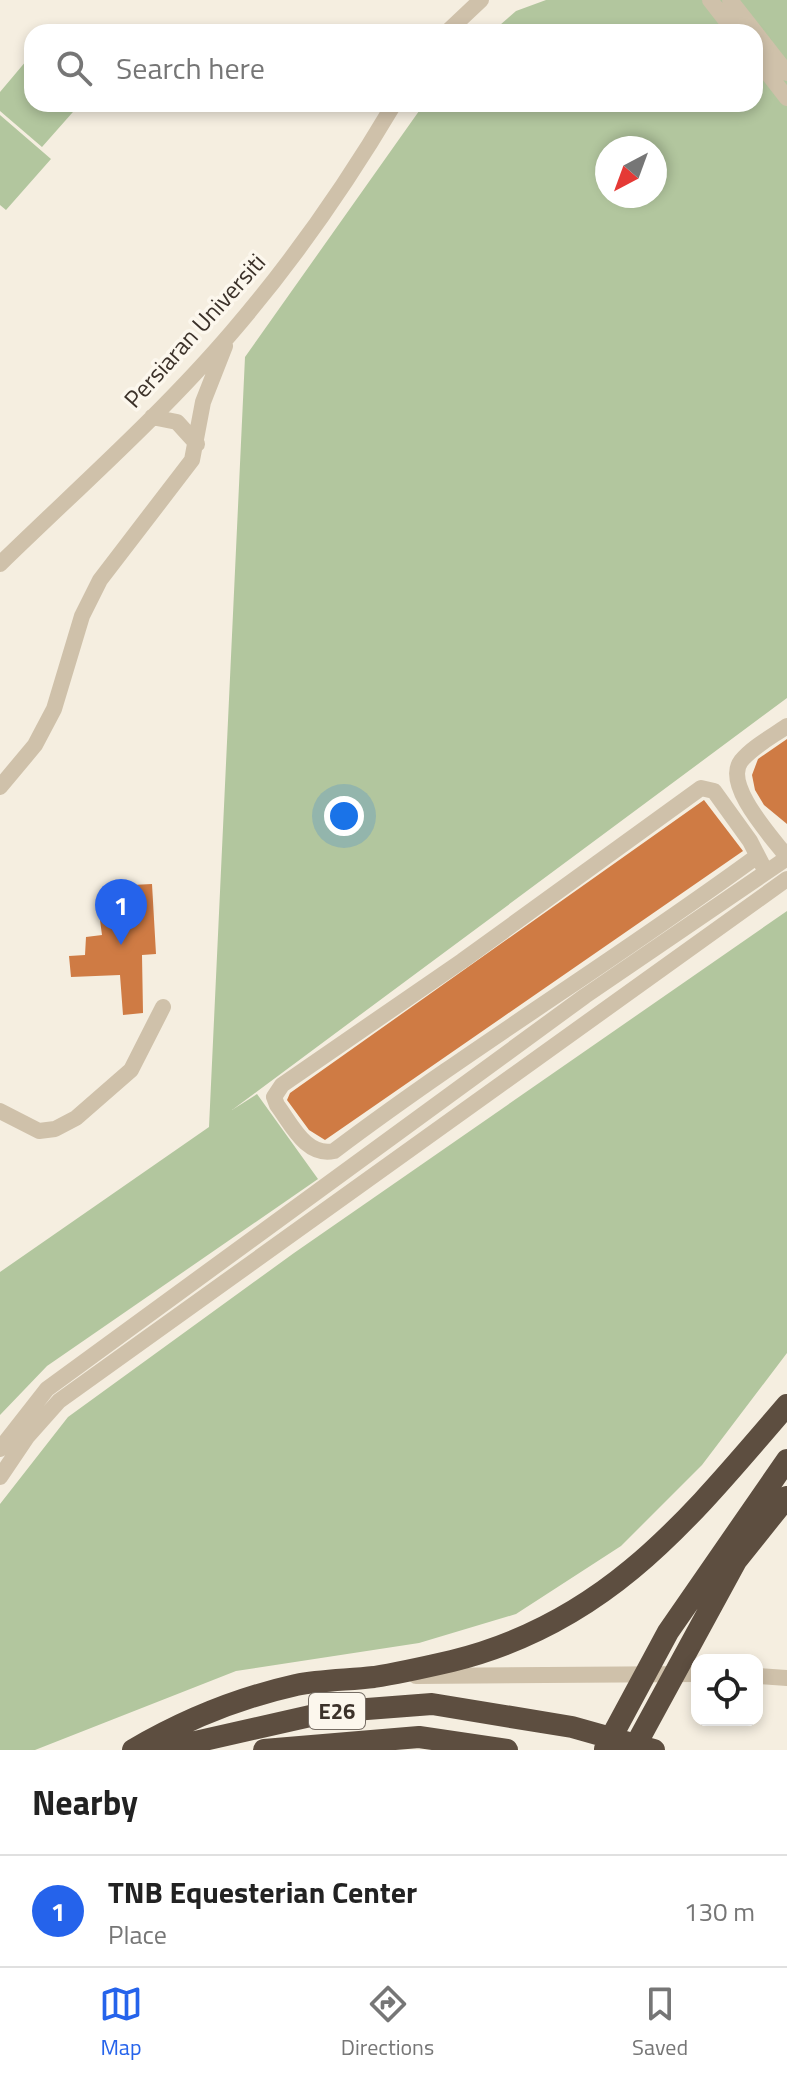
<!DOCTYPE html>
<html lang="en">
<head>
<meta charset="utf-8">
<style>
  :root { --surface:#fff; --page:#f2f2f2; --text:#222; --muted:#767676; --line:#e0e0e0; --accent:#2563eb }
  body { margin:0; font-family:"Titillium Web",sans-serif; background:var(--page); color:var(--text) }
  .controls { position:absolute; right:24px; bottom:24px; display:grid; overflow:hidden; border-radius:16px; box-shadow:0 4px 12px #0003 }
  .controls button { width:72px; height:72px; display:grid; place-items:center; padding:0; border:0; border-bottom:2px solid var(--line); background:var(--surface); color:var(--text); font:40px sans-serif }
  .compass { position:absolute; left:595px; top:136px; width:72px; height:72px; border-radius:50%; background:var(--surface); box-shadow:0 4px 12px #0003; rotate:221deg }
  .you { position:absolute; left:344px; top:816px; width:28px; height:28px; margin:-20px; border:6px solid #fff; border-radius:50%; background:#1a73e8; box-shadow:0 0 0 12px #1a73e833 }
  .badge { display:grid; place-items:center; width:52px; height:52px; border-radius:50%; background:var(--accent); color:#fff; font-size:26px; font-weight:700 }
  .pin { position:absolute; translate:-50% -66px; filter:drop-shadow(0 2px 4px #0008) }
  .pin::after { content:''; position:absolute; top:42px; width:28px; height:24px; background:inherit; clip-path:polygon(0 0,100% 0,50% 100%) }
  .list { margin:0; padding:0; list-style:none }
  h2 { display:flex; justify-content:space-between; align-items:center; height:104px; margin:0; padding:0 32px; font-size:34px }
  h2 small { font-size:26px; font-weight:400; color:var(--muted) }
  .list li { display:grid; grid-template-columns:52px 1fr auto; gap:24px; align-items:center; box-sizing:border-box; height:112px; padding:0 32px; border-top:2px solid var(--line) }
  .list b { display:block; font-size:30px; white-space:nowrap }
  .list p { margin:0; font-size:26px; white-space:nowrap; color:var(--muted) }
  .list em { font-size:26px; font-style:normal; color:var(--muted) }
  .icon { flex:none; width:44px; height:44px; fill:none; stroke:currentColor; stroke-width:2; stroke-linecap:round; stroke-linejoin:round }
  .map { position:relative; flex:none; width:787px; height:1750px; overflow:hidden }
  .search { position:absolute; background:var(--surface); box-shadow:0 4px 12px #0003; left:24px; right:24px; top:24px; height:88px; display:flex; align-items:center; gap:20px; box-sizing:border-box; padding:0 28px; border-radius:24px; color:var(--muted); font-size:30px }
  .sheet { height:216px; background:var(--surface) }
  nav { display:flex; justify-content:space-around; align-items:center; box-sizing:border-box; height:112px; border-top:2px solid var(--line); background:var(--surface); font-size:22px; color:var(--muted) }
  nav a { display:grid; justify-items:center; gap:4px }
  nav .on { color:var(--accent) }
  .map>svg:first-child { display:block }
  .grass { fill:#b2c69e; fill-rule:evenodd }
  .building { fill:#cf7b44 }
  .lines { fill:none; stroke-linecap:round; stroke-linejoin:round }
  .minor { stroke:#cfc1aa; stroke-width:16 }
  .highway { stroke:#5d4e40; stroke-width:22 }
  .labels { text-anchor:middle; stroke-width:7; stroke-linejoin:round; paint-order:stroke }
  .shield { fill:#fcf7ed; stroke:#766d64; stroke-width:2 }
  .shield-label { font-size:22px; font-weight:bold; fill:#3c322a }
  .street-label { font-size:24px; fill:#3c322a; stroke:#fcf7ed }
</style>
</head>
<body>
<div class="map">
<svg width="787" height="1750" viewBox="0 0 787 1750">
  <rect width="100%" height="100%" fill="#f5eee0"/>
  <!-- grass -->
  <path class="grass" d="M546,0H787V698L232,1110L257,1094L318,1179L47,1366L0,1415V1272L209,1127L245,357L424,104H755V32H492L516,11ZM607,148H655V196H607Z
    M32,54V104H80L42,147L0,111V92Z
    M0,115L51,159L6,210L0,205Z
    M787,911V1353L702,1465L621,1546L516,1614L419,1643L236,1671L35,1750H0V1504L68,1417L294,1253Z"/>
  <!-- building -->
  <path class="building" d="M787,739V824L764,805L755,790L752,775L758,759Z
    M704,800L743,851L325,1140L309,1130L287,1100L290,1093Z
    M152,884L156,954L142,955L143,1013L123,1015L120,975L71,977L69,956L85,955L86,937L102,935L100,920L118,919V902L133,901L132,885Z"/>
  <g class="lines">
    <!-- minor -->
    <path class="minor" d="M710,0L735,32
      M730,0L755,32
      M447,32L481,0
      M755,32L787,73
      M755,57L787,98
      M152,417L177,422L197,444
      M0,564C78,488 161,415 232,332C294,260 346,185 394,104
      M787,726C773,736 752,747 741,761C723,785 772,837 787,857
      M0,787L35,745L54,709L82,616L100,580L192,460L203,402L225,346
      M756,857C617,959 471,1048 334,1151C306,1157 292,1125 277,1105L274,1097L282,1085L462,961L701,788L714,791L750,841L766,872
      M0,1111L39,1131L55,1129L76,1118L131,1070L163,1007
      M0,1449L47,1389L585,996L787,858
      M0,1477L27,1437L59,1401L787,879
      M416,1676L697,1674
      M757,1676L787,1678"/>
    <!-- highway -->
    <path class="highway" d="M605,1749L668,1632L787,1460
      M133,1750C184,1720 238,1698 296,1685C321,1680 349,1680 374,1677C400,1673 426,1667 452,1661C607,1623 688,1520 787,1405
      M160,1750L328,1712L432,1704L572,1727L654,1750
      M264,1750L419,1737L507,1750
      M633,1750L736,1561L787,1497"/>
  </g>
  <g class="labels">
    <!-- shield labels -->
    <rect class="shield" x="309" y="1693" width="56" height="36" rx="6"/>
    <g class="shield-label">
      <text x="337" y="1719">E26</text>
    </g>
    <!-- street labels -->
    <g class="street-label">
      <text transform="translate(195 331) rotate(-48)" y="8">Persiaran Universiti</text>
    </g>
  </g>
</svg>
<div class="controls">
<button><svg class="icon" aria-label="locate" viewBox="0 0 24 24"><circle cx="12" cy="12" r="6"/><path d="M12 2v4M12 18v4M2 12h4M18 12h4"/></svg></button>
</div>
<svg class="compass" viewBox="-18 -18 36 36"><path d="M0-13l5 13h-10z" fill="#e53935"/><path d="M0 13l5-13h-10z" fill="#767676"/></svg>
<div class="you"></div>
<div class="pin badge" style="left:121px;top:945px">1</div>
<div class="search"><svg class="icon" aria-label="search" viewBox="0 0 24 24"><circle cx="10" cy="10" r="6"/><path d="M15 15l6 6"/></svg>Search here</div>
</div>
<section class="sheet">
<h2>Nearby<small></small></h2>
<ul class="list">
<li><span class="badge">1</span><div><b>TNB Equesterian Center</b><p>Place</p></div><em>130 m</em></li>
</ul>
</section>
<nav>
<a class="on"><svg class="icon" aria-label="map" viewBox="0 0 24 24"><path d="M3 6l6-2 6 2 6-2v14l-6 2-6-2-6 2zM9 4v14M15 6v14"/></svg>Map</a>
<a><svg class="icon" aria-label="directions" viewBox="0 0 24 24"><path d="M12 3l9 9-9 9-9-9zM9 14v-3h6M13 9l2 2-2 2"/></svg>Directions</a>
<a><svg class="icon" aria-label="saved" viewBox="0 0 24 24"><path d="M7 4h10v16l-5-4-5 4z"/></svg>Saved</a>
</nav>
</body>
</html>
